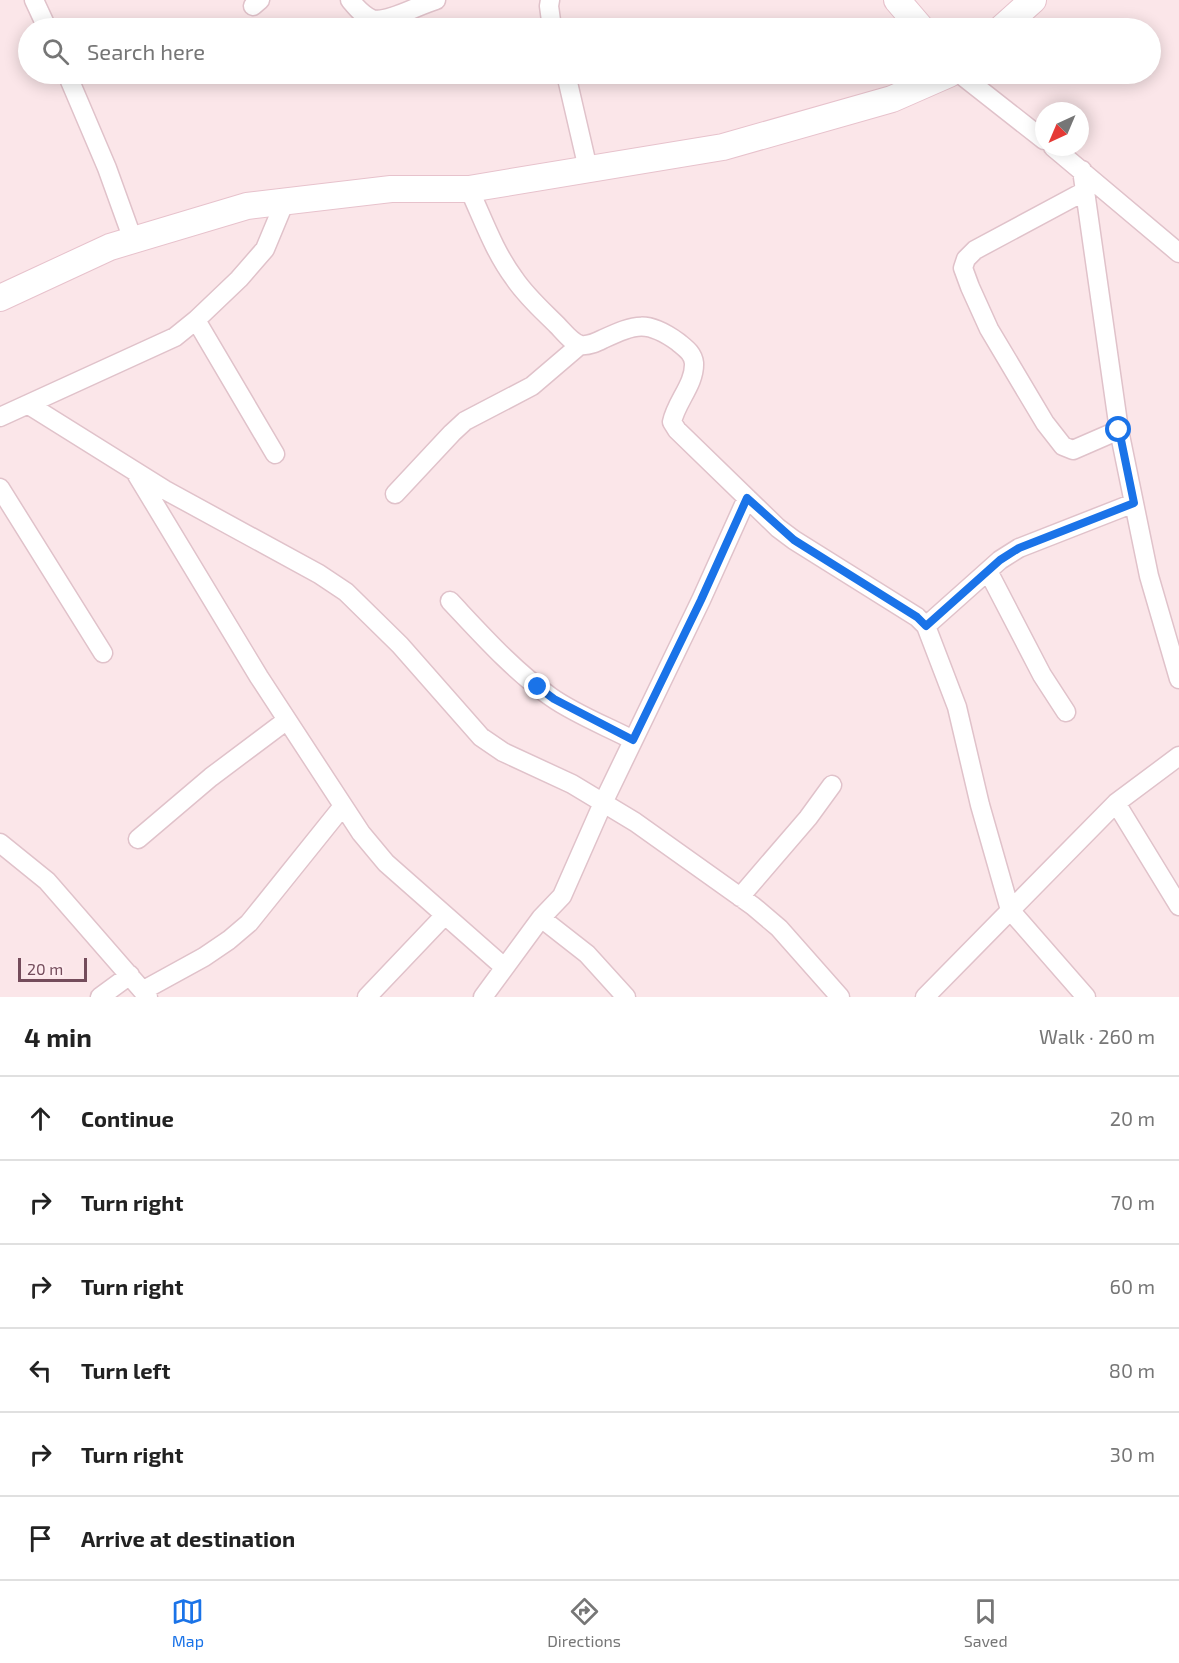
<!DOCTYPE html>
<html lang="en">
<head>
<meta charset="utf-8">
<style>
  :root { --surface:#fff; --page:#f2f2f2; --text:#222; --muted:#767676; --line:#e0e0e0; --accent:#1a73e8 }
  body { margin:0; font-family:"Exo 2",sans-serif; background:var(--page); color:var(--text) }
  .compass { position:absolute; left:1035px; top:102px; width:54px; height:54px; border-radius:50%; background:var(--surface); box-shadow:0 3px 15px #0003; rotate:224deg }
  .scale { position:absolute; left:18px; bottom:15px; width:69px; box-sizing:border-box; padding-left:6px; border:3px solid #744c5b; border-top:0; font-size:16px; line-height:21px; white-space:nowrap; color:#744c5b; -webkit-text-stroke:4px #feecef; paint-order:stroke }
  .stop { position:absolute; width:18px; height:18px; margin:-14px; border:4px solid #1a73e8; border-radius:50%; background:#fff }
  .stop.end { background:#1a73e8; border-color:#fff; box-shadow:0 2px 6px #0008 }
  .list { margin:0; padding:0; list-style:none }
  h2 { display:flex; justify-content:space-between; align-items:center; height:78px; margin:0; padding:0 24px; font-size:26px }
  h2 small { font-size:20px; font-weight:400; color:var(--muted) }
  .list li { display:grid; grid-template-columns:39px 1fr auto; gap:18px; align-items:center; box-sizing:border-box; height:84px; padding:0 24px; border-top:2px solid var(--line) }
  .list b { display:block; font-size:22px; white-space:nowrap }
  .list em { font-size:20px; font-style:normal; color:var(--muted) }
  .icon { flex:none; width:33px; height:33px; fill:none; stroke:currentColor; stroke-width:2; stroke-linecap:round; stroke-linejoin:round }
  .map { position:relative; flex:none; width:1179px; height:997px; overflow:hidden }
  .search { position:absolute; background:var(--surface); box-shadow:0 3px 15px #0003; left:18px; right:18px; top:18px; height:66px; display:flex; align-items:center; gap:15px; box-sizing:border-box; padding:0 21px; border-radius:33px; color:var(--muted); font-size:22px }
  .sheet { height:582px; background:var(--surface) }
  nav { display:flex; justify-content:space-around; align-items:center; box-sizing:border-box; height:84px; border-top:2px solid var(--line); background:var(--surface); font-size:16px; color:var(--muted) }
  nav a { display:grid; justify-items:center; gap:3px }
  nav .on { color:var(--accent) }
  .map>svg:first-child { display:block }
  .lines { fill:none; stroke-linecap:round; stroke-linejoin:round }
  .street-casing { stroke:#e0c2ca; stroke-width:21 }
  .secondary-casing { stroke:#e7c2cc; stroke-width:28 }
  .street { stroke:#fff; stroke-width:18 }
  .secondary { stroke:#fff; stroke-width:26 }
  .route { stroke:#1a73e8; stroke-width:8 }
</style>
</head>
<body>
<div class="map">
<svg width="1179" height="997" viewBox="0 0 1179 997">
  <rect width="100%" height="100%" fill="#fbe6e9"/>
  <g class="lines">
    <!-- street casing -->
    <g class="street-casing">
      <path id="street" d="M34,0L47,28
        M350,0C356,7 362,15 372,19C387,24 420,4 436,0
        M550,0L549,6L552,28
        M253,6L260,0
        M67,74L107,168L133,240
        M566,74L588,169
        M960,74L1044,140
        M1053,147L1179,253
        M1082,170L1119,430L1149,576L1179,679
        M469,189C483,219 494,251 514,278C526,296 542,310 557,325C563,331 572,343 581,345C589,346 597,342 603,339C636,324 647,320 678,342C685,348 693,353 694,363C695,384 676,402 672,422L677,430L778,528L794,540L917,617L926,626L957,707L980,805L1010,910L1086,997
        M1085,191L975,250L966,259L963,268L970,287L989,329L1045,423L1063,446L1073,450L1119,430
        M196,320L275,454
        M29,405L165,490L319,574L346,592L400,645L481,737L503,752L572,784L635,822L753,906L779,928L840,997
        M0,417L175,337L196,320L239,279L265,249L285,201
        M137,475L259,677L361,833L386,863L504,967
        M0,488L103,653
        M395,494L452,433L465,421L532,386L580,345
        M988,571L1042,675L1066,712
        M450,601C482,635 513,670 551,697C575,714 606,726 633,740
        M926,626L1000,560L1019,548L1134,503
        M1116,803L1179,906
        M138,839L211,777L287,720
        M0,843L47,881L148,997
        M740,897L808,818L832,785
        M541,918L587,954L626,997
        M144,990L204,957L229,940L249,923L343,806
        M100,997L130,975
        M367,997L445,915
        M483,997L541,918L562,896L603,803L701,600L747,498
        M925,997L1116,803L1179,756"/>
    </g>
    <!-- secondary casing -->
    <g class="secondary-casing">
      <path id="secondary" d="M897,0L921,28
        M1002,28L1033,0
        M0,298L110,247L247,206L391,189H469L723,147L892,99L949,74"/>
    </g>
    <!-- street -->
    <use href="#street" class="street"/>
    <!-- secondary -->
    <use href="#secondary" class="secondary"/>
  </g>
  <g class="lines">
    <!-- route -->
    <path class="route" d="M538,687L554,699L633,740L701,600L747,498L794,540L917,617L926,626L1000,560L1019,548L1134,503L1119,430"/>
  </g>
</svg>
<svg class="compass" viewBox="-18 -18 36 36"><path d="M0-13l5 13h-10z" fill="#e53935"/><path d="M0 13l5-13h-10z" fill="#767676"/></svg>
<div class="scale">20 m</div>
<div class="stop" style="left:1119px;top:430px"></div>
<div class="stop end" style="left:538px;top:687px"></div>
<div class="search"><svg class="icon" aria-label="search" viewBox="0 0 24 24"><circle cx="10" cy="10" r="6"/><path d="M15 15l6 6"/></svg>Search here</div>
</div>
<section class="sheet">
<h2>4 min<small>Walk · 260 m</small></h2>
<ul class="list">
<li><svg class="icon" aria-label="ahead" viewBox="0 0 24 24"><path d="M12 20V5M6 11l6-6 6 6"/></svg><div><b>Continue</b></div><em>20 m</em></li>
<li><svg class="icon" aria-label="right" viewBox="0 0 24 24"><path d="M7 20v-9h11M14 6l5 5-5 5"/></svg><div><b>Turn right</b></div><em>70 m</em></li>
<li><svg class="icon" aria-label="right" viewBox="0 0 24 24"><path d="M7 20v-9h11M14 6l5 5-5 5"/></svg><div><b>Turn right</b></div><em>60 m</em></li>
<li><svg class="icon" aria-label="left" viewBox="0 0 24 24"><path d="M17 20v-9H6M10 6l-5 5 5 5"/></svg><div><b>Turn left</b></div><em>80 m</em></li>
<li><svg class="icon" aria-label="right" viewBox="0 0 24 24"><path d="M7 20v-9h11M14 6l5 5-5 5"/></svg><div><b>Turn right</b></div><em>30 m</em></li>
<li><svg class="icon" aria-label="arrive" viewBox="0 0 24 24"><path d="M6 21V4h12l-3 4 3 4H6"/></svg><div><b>Arrive at destination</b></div></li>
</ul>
</section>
<nav>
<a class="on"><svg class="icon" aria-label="map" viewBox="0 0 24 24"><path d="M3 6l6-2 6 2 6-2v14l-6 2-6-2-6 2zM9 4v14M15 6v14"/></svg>Map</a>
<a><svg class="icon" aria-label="directions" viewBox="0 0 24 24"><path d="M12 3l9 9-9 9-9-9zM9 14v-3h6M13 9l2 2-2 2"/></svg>Directions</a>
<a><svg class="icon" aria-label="saved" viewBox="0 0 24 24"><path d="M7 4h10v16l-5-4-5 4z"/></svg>Saved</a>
</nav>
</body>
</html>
